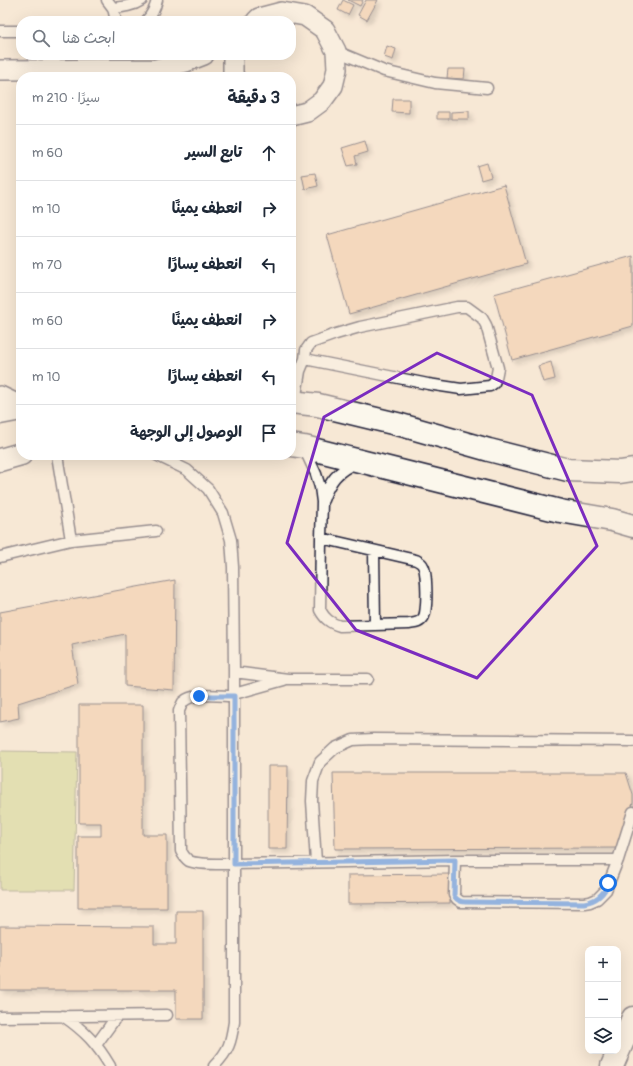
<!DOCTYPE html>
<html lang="ar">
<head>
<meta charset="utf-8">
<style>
  :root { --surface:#fff; --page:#f6f6f7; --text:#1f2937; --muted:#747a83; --line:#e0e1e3 }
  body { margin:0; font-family:Pangolin,"Playpen Sans Arabic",sans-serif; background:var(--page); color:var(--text); direction:rtl }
  .controls { position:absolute; right:12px; bottom:12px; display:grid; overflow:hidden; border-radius:8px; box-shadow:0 4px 16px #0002 }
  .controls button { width:36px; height:36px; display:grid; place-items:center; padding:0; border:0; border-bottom:1px solid var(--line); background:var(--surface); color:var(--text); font:20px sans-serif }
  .stop { position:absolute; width:12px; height:12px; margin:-9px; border:3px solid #1a73e8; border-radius:50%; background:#fff }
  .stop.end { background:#1a73e8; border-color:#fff; box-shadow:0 1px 4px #0008 }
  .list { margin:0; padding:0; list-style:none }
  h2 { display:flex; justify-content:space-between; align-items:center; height:52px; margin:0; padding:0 16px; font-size:17px }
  h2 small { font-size:13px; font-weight:400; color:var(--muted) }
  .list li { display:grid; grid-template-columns:26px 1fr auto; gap:12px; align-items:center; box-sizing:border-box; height:56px; padding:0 16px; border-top:1px solid var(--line) }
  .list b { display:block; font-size:15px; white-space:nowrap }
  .list em { font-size:13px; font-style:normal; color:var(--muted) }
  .icon { flex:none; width:22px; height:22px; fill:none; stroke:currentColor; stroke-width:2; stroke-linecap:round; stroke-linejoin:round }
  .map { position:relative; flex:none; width:633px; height:1066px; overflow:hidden; direction:ltr }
  .search { position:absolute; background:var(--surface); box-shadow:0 4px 16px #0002; left:16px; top:16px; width:280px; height:44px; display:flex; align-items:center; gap:10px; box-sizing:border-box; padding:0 14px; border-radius:16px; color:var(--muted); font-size:15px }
  .panel { position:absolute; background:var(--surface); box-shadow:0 4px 16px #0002; left:16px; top:72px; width:280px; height:388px; border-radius:16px; direction:rtl }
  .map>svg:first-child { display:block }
  .green { fill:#c9d488; stroke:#767b62 }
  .building { fill:#efc69f; stroke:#22223b; filter:url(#shadow) }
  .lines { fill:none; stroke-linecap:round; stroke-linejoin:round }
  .service-casing { stroke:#22223b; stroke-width:13 }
  .minor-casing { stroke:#22223b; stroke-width:22 }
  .tertiary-casing { stroke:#22223b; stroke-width:25 }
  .service { stroke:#fbf7ec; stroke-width:10 }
  .minor { stroke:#fbf7ec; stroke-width:19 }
  .tertiary { stroke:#fbf7ec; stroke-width:22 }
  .route { stroke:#1a73e8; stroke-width:5 }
  .marked { fill:none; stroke:#7b2cbf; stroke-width:3; stroke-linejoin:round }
</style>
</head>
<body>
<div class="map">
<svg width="633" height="1066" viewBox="0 0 633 1066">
  <defs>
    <filter id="shadow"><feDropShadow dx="3.5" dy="3.5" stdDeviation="2" flood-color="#0004"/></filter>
  </defs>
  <rect width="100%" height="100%" fill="#f7e8d5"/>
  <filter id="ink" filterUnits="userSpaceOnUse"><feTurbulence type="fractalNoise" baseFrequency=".025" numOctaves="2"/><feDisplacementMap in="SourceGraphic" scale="8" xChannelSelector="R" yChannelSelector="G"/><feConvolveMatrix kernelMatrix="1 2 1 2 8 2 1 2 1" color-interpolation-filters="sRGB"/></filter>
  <g filter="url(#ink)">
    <!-- green -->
    <path class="green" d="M0,751L77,752L74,890H0Z"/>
    <!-- building -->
    <path class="building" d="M343,0L353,5L348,15L338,10Z
      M348,0H363L360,6Z
      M366,0H378L367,20L358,15Z
      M387,46L396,49L393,60L384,57Z
      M448,69H465L464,79L447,78Z
      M393,99H409V113L392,112Z
      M469,111V119H451V112Z
      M437,112H449V119H437Z
      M365,141L368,152L355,156L357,164L348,166L342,148Z
      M487,163L491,177L481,180L477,166Z
      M315,173L318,186L305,189L302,175Z
      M504,185L526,264L349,314L327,235Z
      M633,256V326L512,360L494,294Z
      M551,362L555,379L543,382L538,366Z
      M175,580L174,690L125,686V634L72,645L78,684L18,703L19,718L0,722V612Z
      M79,705H143V835H167V908H78V836H101V823H79Z
      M268,766H288L287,849H268Z
      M333,773H626L633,795V803L618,848L335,849Z
      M450,874V903L348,904V875Z
      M176,911H203V1019H176V990H0V926L154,927V944H176Z"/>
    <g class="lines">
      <!-- service casing -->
      <g class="service-casing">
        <path id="service" d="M107,0L113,8L116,21
          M113,8C123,7 133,6 142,0
          M146,21C152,15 155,9 157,0
          M0,31H21
          M336,51L384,71L435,83L487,88
          M295,402L300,371L305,359L306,350L311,343L336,334L360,327L457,307H467L482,318L486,325L498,368L496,378L494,383L490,386L461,389L428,384L305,359
          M304,448L316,474L320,487L322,502L321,538L320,610C325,619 330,623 340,626L409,624C415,623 420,623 423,618C428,613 427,571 423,566C422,563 418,561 416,560L321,538
          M57,455L71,540
          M156,455L187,470L208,489L223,513L231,540L233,567L234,672V1022C231,1042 229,1051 214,1066
          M323,500C330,481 337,471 356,463
          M374,551L375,625
          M0,557L71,540L156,531
          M234,672L288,679H368
          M234,694L284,680
          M234,696C220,696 193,692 183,702C182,704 180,708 179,711L181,851C183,855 185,858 189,861C198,865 223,864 234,864L455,860H618
          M455,860L454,895L457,899L461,902L584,903L590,902L597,899L606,890L618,860L633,812
          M316,862L312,801L313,781L320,762L335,748L353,740L373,739L633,741
          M63,1016C85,1031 97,1044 110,1066
          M0,1017L167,1015
          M96,1045L117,1016"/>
      </g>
      <!-- minor casing -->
      <g class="minor-casing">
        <path id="minor" d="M256,21L259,18L282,12L305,16L325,30L336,51L337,69L333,86L322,101L307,112L291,116
          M233,55V72L234,77
          M0,70L156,69L186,62L204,55
          M0,396L21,406"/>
      </g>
      <!-- tertiary casing -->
      <g class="tertiary-casing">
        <path id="tertiary" d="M291,402L318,405L401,425L489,450L568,470L620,472L633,470
          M0,413L21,409
          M291,445L304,447L560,511L612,520L633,526
          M0,460L21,454
          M612,1066L633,1018"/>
      </g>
      <!-- service -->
      <use href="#service" class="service"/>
      <!-- minor -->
      <use href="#minor" class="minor"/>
      <!-- tertiary -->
      <use href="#tertiary" class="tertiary"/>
    </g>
  </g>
  <g class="lines" filter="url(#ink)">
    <!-- route -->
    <path class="route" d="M199,696H234V864L455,860L454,896C457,900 460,902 465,902L584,903C596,901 604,895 608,883"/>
  </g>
  <!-- marked area -->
  <path d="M0 0H633V1066H0ZM437,353L532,395L597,546L477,678L356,630L287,543L324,417Z" fill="#f7e8d5" fill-opacity=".55" fill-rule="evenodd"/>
  <path class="marked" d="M437,353L532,395L597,546L477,678L356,630L287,543L324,417Z"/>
</svg>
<div class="controls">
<button>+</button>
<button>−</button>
<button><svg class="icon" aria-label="layers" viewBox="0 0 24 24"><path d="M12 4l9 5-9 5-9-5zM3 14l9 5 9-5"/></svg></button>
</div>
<div class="stop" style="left:608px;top:883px"></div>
<div class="stop end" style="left:199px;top:696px"></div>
<div class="search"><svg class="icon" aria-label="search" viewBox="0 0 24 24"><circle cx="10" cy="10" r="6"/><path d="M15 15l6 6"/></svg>ابحث هنا</div>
<section class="panel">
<h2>3 دقيقة<small>سيرًا · 210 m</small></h2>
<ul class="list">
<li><svg class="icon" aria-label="ahead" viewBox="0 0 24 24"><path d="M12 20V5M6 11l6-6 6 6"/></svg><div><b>تابع السير</b></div><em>60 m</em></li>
<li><svg class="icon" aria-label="right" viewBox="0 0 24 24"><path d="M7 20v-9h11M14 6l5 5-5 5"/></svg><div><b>انعطف يمينًا</b></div><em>10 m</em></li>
<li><svg class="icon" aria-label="left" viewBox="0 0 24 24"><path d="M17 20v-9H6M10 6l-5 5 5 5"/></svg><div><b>انعطف يسارًا</b></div><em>70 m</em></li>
<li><svg class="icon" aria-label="right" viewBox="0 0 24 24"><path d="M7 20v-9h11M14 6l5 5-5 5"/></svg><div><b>انعطف يمينًا</b></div><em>60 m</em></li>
<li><svg class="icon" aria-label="left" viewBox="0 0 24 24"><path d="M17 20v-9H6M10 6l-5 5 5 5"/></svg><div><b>انعطف يسارًا</b></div><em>10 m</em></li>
<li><svg class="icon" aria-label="arrive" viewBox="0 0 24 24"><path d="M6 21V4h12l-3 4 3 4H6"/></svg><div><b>الوصول إلى الوجهة</b></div></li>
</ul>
</section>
</div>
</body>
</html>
